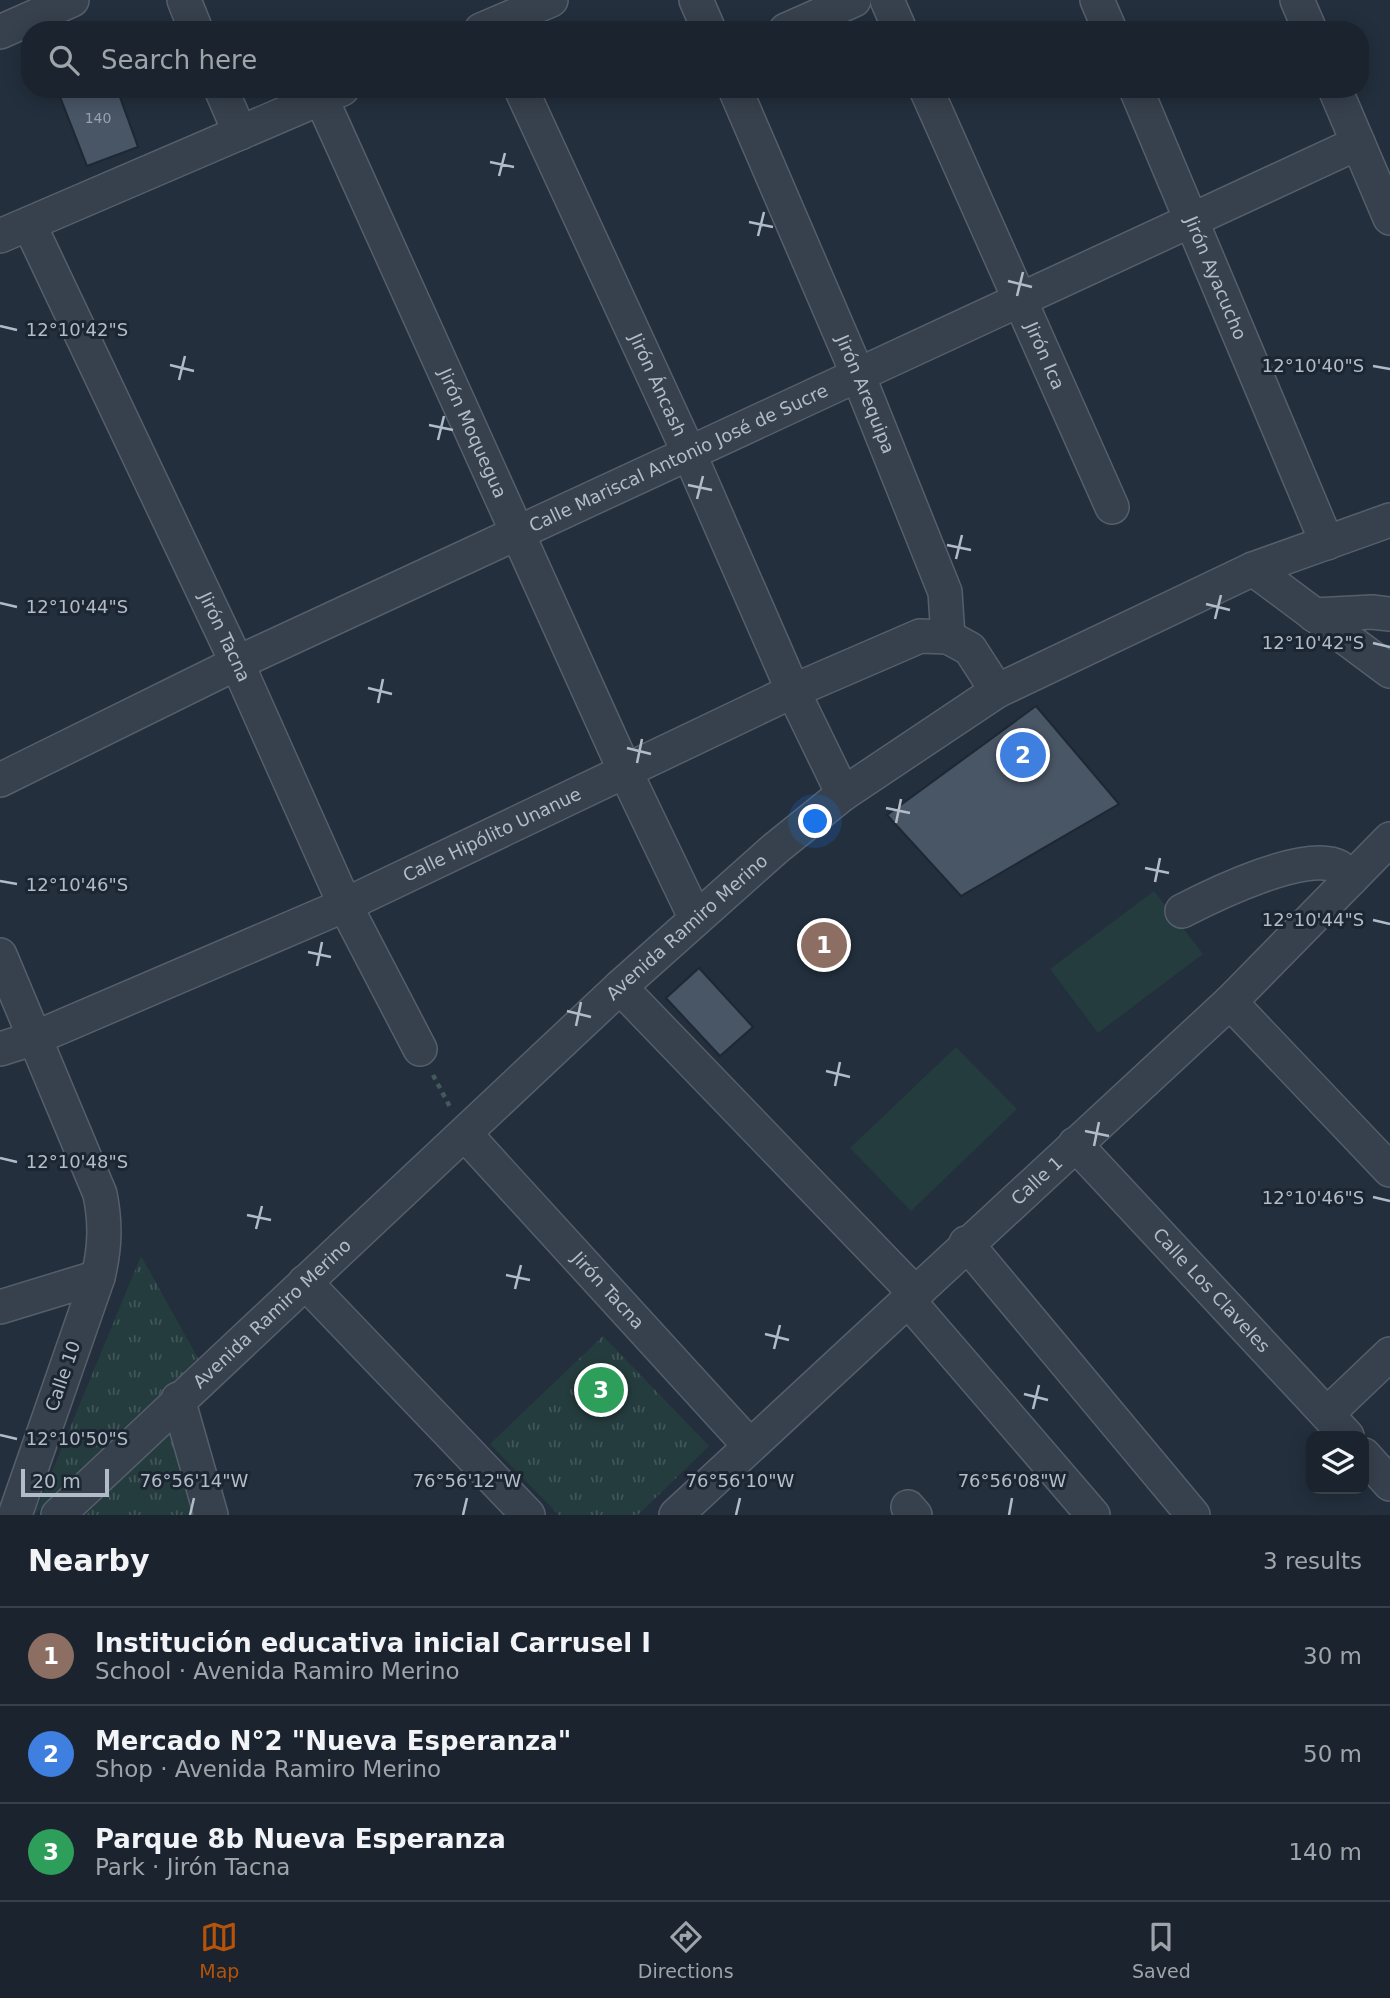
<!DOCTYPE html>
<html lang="en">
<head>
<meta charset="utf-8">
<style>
  :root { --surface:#1a232e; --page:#272f3a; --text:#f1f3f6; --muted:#9fa4aa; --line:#38404a; --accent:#b45309 }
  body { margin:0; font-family:"DejaVu Sans",sans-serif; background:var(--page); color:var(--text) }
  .controls { position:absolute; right:21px; bottom:21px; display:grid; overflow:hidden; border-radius:14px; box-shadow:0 4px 18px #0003 }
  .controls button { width:63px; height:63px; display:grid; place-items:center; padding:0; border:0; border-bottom:2px solid var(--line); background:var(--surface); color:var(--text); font:35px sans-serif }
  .scale { position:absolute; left:21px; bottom:18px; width:88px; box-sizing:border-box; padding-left:7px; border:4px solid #b2bcc8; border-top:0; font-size:19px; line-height:24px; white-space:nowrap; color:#b2bcc8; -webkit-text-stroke:5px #1c2632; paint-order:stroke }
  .you { position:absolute; left:816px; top:822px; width:24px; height:24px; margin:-18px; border:5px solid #fff; border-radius:50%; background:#1a73e8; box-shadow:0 0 0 10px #1a73e833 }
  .badge { display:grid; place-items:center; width:46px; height:46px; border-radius:50%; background:var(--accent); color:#fff; font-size:23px; font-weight:700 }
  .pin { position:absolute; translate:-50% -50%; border:4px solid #fff; box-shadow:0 2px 7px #0006 }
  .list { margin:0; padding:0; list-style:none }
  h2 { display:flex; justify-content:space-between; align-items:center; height:91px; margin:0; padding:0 28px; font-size:30px }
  h2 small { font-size:23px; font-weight:400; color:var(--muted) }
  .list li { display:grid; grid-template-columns:46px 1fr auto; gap:21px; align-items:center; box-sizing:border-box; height:98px; padding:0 28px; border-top:2px solid var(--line) }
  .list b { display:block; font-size:26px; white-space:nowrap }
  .list p { margin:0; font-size:23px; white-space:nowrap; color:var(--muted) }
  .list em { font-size:23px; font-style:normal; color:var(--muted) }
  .icon { flex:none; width:38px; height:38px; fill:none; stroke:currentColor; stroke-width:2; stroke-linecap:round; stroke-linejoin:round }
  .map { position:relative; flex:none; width:1390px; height:1515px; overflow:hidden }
  .search { position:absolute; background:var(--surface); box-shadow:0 4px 18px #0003; left:21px; right:21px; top:21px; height:77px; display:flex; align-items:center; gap:18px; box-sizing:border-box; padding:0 24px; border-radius:28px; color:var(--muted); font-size:26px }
  .sheet { height:385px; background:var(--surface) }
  nav { display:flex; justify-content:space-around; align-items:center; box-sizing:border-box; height:98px; border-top:2px solid var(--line); background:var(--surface); font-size:19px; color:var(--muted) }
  nav a { display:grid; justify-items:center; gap:4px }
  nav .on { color:var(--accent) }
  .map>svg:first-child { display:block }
  .grass { fill:url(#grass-tufts) }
  .pitch { fill:#253c3e }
  .building { fill:#495666; stroke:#1e2834; stroke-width:2 }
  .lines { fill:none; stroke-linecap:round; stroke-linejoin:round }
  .minor-casing { stroke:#555f6b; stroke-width:36 }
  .path { stroke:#43595b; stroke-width:4.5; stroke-dasharray:5 5; stroke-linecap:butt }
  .minor { stroke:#37414d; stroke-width:33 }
  .ticks { fill:none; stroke:#b2bcc8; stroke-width:2.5 }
  .labels { text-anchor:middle; stroke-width:6; stroke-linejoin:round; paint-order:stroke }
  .number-label { font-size:14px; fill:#98a2b0 }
  .street-label { font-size:18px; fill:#b2bcc8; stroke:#1c2632 }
  .ticks-label { font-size:18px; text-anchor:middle; fill:#b2bcc8; stroke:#1c2632; stroke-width:6; stroke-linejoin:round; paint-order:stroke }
</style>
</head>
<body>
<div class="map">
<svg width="1390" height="1515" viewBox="0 0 1390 1515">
  <defs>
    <pattern id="grass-tufts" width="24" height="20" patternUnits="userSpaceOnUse" patternTransform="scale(1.75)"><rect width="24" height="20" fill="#253c3e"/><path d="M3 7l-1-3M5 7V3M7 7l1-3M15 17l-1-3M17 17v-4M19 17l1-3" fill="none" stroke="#425658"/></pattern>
  </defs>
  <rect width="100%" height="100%" fill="#232f3d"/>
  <!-- grass -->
  <path class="grass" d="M141,1256L199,1360L34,1515Z
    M603,1336L709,1446L638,1515H559L490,1444Z
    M169,1427L199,1515H86Z"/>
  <!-- pitch -->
  <path class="pitch" d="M1154,891L1203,954L1098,1033L1050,969Z
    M956,1047L1017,1109L911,1211L850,1148Z"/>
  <!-- building -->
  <path class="building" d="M57,89H117L138,147L87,166Z
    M1036,706L1119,804L961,896L887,815Z
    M699,968L753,1027L720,1056L666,998Z"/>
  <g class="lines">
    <!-- minor casing -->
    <g class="minor-casing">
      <g id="minor">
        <path d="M184,0L196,30"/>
        <path d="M696,0L709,30"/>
        <path d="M887,0L900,30"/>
        <path d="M1097,0L1110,30"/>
        <path d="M1297,0L1310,30"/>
        <path d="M481,30L551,0"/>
        <path d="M786,30L854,0"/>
        <path d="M0,32L72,0"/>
        <path d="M221,89L240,133"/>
        <path id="s1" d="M521,89L689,453L793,691L843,794"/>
        <path id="s2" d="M735,89L858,375L945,592L948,637L970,649L997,691"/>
        <path id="s3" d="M926,89L1112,507"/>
        <path id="s4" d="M1136,89L1327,543"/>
        <path d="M1335,89L1390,218"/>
        <path id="s5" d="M321,98L625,771L696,919"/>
        <path id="s6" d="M29,224L237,663L345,905L420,1049"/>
        <path d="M0,236L342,89"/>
        <path d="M1253,569L1390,671"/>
        <path d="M1314,615L1372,612L1390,614"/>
        <path id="s7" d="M0,780L237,663L1358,143"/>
        <path d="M1182,911C1213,895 1307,849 1339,867C1343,869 1347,876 1351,879"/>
        <path d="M0,955L100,1194C106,1224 105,1248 98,1277L15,1515"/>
        <path d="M620,987L914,1292"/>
        <path d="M1230,1002L1390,1170"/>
        <path id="s8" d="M0,1049L35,1038L345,905L793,691L920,636L948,637"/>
        <path id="s9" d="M465,1134L750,1446"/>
        <path id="s10" d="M1075,1144L1347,1436"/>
        <path d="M966,1243L1193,1515"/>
        <path d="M305,1282L528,1515"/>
        <path d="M907,1299L1093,1515"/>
        <path d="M0,1307L98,1277"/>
        <path d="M178,1399L211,1515"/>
        <path d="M1327,1414L1390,1354"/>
        <path d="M1364,1455L1390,1484"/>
        <path d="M908,1507L915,1515"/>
        <path id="s11" d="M58,1515L620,987L776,848L843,794L997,691L1253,569L1390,520"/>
        <path id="s12" d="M676,1515L1230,1002L1390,839"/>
      </g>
    </g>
    <!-- path -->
    <path class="path" d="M433,1075L450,1107"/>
    <!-- minor -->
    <use href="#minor" class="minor"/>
  </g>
  <!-- ticks -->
  <path class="ticks" d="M490,162L514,167M499,176L505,153M749,222L773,227M758,236L764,212M1008,281L1032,287M1017,296L1023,272M0,326L17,330M170,365L194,371M1373,366L1390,369M179,380L185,356M429,425L453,430M438,440L444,416M688,485L712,490M697,499L703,476M947,545L971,550M956,559L962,535M0,603L17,607M1206,604L1230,610M1215,619L1221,595M1373,643L1390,647M368,688L392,694M378,703L383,679M627,748L651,754M637,763L642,739M886,808L910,813M896,823L901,799M1145,868L1169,873M0,881L17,884M1155,882L1160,858M1373,920L1390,924M308,952L331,957M317,966L322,942M567,1011L591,1017M576,1026L581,1002M826,1071L850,1077M835,1086L840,1062M1085,1131L1109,1136M1094,1146L1099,1122M0,1158L17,1162M1373,1197L1390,1201M247,1215L271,1220M256,1229L262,1206M506,1275L530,1280M515,1289L521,1265M765,1334L789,1340M774,1349L780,1325M1024,1394L1048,1400M1033,1409L1039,1385M0,1435L17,1439M190,1515L194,1498M463,1515L467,1498M736,1515L740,1498M1009,1515L1012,1498"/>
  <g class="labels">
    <!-- number labels -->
    <g class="number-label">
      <text x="98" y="123">140</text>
    </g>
    <!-- street labels -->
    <g class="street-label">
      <text dy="6" stroke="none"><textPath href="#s4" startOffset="205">Jirón Ayacucho</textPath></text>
      <text dy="6" stroke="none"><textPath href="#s3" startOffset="292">Jirón Ica</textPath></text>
      <text dy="6" stroke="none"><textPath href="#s1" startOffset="326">Jirón Áncash</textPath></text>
      <text dy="6" stroke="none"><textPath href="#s2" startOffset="332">Jirón Arequipa</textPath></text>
      <text dy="6" stroke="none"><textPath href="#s5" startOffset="368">Jirón Moquegua</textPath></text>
      <text dy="6" stroke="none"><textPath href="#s7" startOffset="751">Calle Mariscal Antonio José de Sucre</textPath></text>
      <text dy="6" stroke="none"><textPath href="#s6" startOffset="457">Jirón Tacna</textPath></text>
      <text dy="6" stroke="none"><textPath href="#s8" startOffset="537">Calle Hipólito Unanue</textPath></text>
      <text dy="6" stroke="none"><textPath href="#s11" startOffset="861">Avenida Ramiro Merino</textPath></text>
      <text dy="6" stroke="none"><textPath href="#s12" startOffset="492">Calle 1</textPath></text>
      <text dy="6" stroke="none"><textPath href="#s10" startOffset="200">Calle Los Claveles</textPath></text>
      <text dy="6" stroke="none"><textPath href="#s9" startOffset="212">Jirón Tacna</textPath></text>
      <text dy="6" stroke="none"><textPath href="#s11" startOffset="294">Avenida Ramiro Merino</textPath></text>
      <text transform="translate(63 1376) rotate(-71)" y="6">Calle 10</text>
    </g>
  </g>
  <g class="ticks-label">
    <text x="77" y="336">12°10'42"S</text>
    <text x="1313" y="372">12°10'40"S</text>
    <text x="77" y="613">12°10'44"S</text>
    <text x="1313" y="649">12°10'42"S</text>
    <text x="77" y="891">12°10'46"S</text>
    <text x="1313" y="926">12°10'44"S</text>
    <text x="77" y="1168">12°10'48"S</text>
    <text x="1313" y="1204">12°10'46"S</text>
    <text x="77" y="1445">12°10'50"S</text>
    <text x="194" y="1487">76°56'14"W</text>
    <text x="467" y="1487">76°56'12"W</text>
    <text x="740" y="1487">76°56'10"W</text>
    <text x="1012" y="1487">76°56'08"W</text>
  </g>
</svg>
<div class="controls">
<button><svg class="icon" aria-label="layers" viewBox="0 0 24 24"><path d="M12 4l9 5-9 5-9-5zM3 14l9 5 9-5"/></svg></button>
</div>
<div class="scale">20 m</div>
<div class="you"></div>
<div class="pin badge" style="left:824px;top:945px;background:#8d6e63">1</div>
<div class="pin badge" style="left:1023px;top:755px;background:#3f7fe0">2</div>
<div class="pin badge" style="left:601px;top:1390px;background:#2e9e5b">3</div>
<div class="search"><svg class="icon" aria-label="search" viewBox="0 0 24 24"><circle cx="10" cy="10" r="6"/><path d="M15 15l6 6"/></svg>Search here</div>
</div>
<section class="sheet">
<h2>Nearby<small>3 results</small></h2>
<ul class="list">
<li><span class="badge" style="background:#8d6e63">1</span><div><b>Institución educativa inicial Carrusel I</b><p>School · Avenida Ramiro Merino</p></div><em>30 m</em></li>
<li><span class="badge" style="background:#3f7fe0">2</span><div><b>Mercado N°2 &quot;Nueva Esperanza&quot;</b><p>Shop · Avenida Ramiro Merino</p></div><em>50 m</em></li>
<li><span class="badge" style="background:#2e9e5b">3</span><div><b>Parque 8b Nueva Esperanza</b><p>Park · Jirón Tacna</p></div><em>140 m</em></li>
</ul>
</section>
<nav>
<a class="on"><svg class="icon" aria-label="map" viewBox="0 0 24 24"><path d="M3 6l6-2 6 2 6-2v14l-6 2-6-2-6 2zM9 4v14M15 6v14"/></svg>Map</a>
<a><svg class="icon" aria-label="directions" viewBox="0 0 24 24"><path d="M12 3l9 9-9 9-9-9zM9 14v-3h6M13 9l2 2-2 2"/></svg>Directions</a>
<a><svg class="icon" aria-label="saved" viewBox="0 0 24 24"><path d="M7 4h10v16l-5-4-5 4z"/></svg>Saved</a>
</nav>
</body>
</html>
